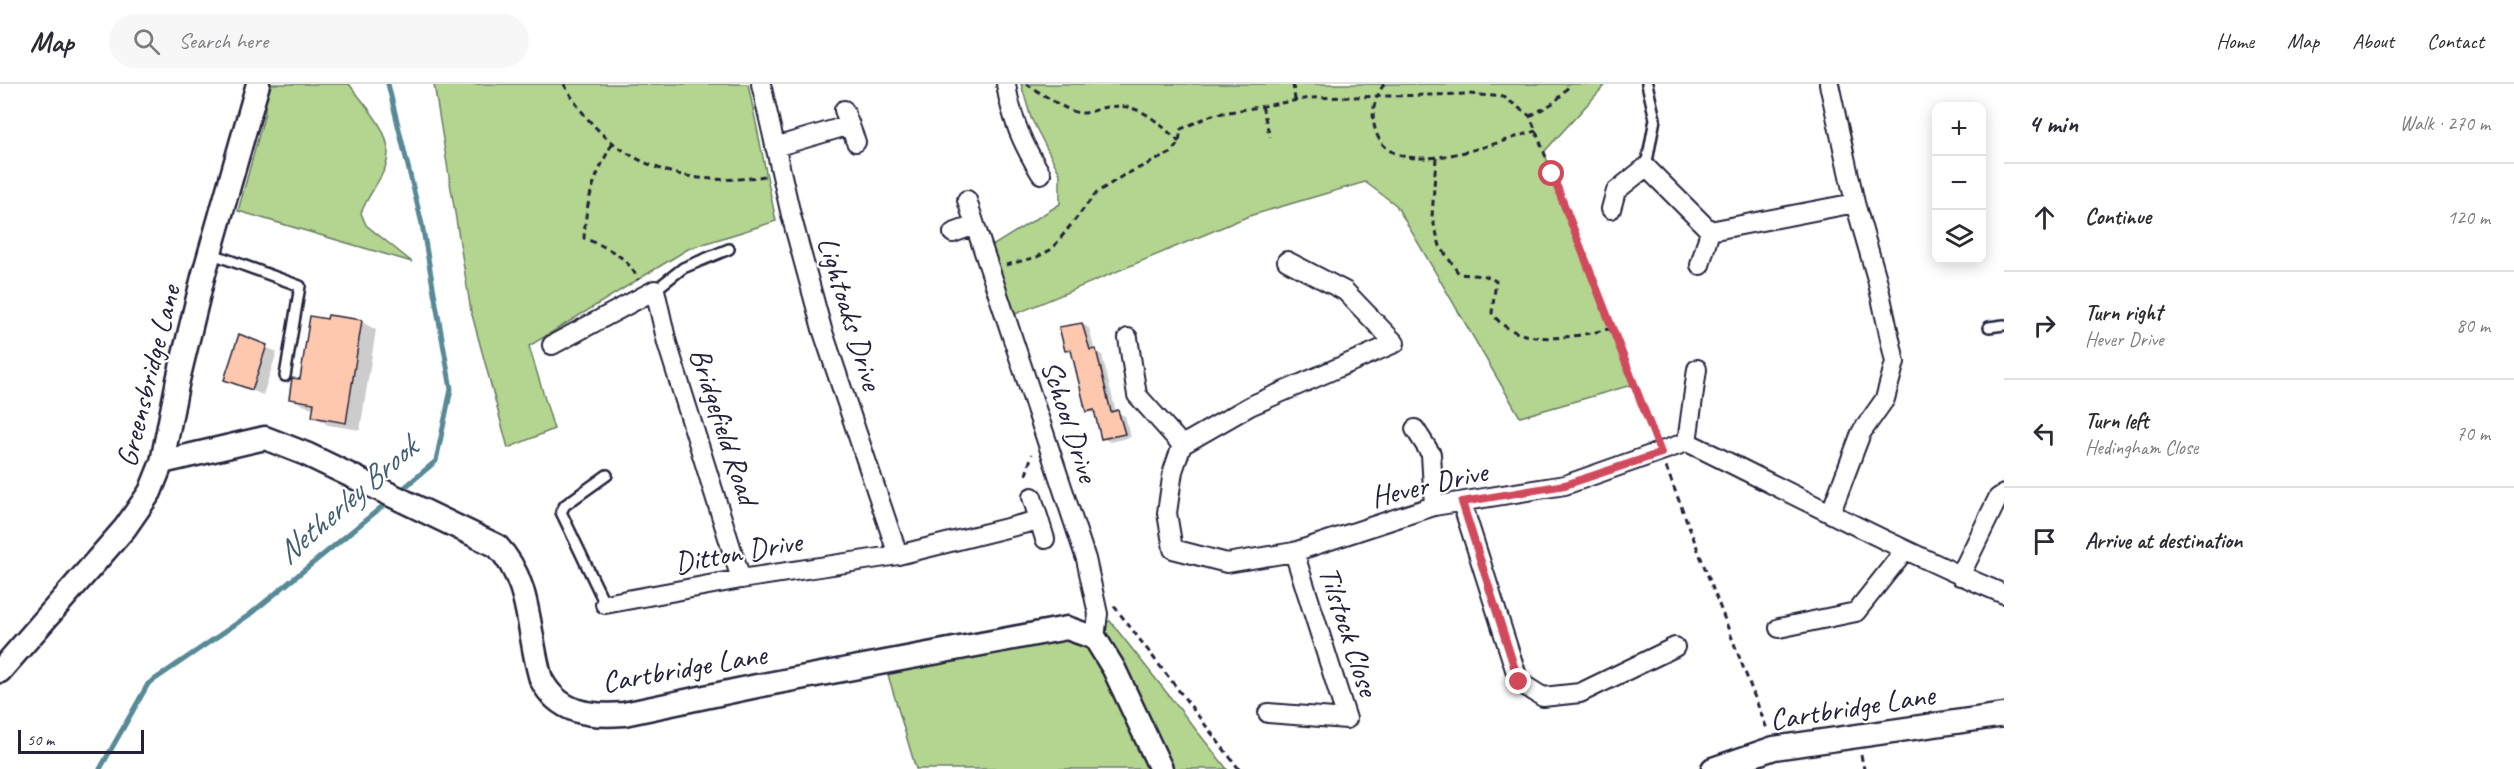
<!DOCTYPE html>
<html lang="en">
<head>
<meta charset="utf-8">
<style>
  :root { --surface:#fff; --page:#f7f7f7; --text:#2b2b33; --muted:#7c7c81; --line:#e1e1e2 }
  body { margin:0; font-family:Caveat,sans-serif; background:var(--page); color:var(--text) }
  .controls { position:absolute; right:18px; top:18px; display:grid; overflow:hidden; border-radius:12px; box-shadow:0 3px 15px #0003 }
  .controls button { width:54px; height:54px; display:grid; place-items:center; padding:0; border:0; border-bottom:2px solid var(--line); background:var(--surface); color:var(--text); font:30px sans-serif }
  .scale { position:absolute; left:18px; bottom:15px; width:126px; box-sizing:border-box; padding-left:6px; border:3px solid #22223b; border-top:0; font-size:16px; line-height:21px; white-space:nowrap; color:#22223b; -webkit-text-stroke:4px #fff; paint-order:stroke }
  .stop { position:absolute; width:18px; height:18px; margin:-14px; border:4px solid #d1495b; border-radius:50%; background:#fff }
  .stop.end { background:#d1495b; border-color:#fff; box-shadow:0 2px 6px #0008 }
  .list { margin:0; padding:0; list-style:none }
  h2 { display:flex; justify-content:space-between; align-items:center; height:78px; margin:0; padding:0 24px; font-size:26px }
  h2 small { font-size:20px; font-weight:400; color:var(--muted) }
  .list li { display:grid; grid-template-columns:39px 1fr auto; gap:18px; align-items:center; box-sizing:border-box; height:108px; padding:0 24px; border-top:2px solid var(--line) }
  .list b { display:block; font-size:22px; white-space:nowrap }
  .list p { margin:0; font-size:20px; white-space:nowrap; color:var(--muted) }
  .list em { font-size:20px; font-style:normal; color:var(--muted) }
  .icon { flex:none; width:33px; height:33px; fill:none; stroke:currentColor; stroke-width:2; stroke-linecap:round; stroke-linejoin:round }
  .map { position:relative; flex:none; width:2004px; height:685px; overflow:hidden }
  header { display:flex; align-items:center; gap:36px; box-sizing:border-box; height:84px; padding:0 30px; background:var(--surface); border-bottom:2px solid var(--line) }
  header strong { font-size:28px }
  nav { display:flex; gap:33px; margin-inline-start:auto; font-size:21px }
  .search { width:420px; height:54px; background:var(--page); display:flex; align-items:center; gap:15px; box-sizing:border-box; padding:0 21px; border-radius:33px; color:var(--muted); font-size:22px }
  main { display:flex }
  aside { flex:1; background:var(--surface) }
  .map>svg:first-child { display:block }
  .green { fill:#b3d58f; stroke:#6a7c65; stroke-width:1.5 }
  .shadow { fill:#0003 }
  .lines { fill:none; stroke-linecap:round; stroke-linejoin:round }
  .stream { stroke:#588997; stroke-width:5 }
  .building { fill:#fdc8ae; stroke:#22223b; stroke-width:1.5 }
  .service-casing { stroke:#22223b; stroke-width:14 }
  .minor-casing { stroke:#22223b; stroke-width:22 }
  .tertiary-casing { stroke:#22223b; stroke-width:27 }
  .path { stroke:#22223b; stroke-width:3; stroke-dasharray:6 4.5; stroke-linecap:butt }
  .service { stroke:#fff; stroke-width:9 }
  .minor { stroke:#fff; stroke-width:18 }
  .tertiary { stroke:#fff; stroke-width:22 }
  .route { stroke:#d1495b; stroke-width:8 }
  .labels { text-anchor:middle; stroke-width:4.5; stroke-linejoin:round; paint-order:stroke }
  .street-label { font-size:30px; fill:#22223b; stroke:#fff }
  .water-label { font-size:32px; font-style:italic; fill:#425e71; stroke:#fff }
</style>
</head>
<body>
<header>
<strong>Map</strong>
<div class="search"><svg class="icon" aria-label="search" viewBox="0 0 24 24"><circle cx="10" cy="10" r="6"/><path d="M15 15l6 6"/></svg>Search here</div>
<nav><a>Home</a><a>Map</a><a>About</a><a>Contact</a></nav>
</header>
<main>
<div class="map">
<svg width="2004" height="685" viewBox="0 0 2004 685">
  <rect width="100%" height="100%" fill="#fff"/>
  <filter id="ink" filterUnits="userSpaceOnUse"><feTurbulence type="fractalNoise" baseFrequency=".0167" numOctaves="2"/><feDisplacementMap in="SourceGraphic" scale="12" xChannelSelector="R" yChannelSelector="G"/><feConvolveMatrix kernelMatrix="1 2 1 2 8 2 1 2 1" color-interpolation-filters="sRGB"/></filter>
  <g filter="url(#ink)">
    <!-- green -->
    <path class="green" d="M263,0H349C367,24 398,53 385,84C378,100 367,113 361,129L366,141L412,178L238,127L265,29Z
      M434,0H748L776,137L688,165L529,262L554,345L508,364L471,227Z
      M1021,0H1606L1544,68L1635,300L1520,333L1396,121L1365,98L1249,132L1006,234L984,167L1060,120V90L1031,34Z
      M1110,537L1227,685H916L883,574Z"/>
    <!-- shadow -->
    <path class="shadow" d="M362,238L376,246L360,346L328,341L314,332L315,324L305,322L291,314L301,297Z
      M1082,240L1089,244L1095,267L1102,271L1116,328L1125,332L1131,353L1110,358L1103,354L1096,330L1087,327L1074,271L1066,266Z
      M240,252L277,268L263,311L226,296Z"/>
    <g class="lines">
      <!-- stream -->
      <path class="stream" d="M388,0L422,140L451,305L436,377L398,409
        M100,685L148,600L249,531L389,417"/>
    </g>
    <!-- building -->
    <path class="building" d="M328,231L362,236L346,339L312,333L314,319L289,315L292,294L300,295L310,232L327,235Z
      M1082,239L1090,266L1096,265L1111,328L1118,326L1125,350L1101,355L1094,326L1086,328L1071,266L1065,267L1059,243Z
      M239,250L267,261L252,306L224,296Z"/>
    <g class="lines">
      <!-- service casing -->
      <g class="service-casing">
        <path id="service" d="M1646,83L1655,35L1647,0
          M210,169L300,202L285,292
          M655,206L683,184L729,165
          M1989,243L2004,241
          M605,520L561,428L565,421L607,391"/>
      </g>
      <!-- minor casing -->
      <g class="minor-casing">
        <path id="minor" d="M761,0L791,131L822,245L898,471
          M1006,0C1011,34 1023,61 1041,90
          M1829,0L1855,119L1877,195L1895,278L1885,315L1861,349L1831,428
          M844,26L856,58
          M775,63L850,41
          M1611,125L1616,107L1646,83L1710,147L1855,119
          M975,141L1086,475L1098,530L1095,554
          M953,149L975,141L967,116
          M1287,177L1345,207L1395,259L1250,322L1182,361L1173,387L1167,429L1173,465L1227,479L1294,468L1434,422L1565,401L1687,358C1792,409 1896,465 2004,510
          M1700,181L1710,147
          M1128,254L1137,311L1182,361
          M552,261L655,206L667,259L741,495
          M1415,345L1431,370L1434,422
          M1687,358L1697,285
          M1032,413L1045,455
          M1462,419L1519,598L1543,613L1580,609L1675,563
          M1960,492L1998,414L2004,410
          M605,520L741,495L898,471L1039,436
          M1779,544L1856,528L1905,466
          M1268,629L1347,635L1294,468"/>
      </g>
      <!-- tertiary casing -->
      <g class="tertiary-casing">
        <path id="tertiary" d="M162,378L265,354L306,370L497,462C532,498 527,549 541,595C558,629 590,633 624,630L757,602L1067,544L1095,554L1114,585L1161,685
          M0,587L125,444L150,408L162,378L178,296L203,193L258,0
          M1713,685L1774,664L2004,631"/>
      </g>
      <!-- path -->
      <path class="path" d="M564,0C606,77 680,106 765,92
        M1026,0C1040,8 1065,27 1080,29C1089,30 1098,24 1107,23C1139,18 1157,37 1179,58
        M1293,0L1295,16
        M1384,0C1374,16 1370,30 1376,48C1394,102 1497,57 1536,47
        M1262,22L1270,53
        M1530,32L1555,18L1571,0
        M612,60C594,93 586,116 584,154C606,163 629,173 638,196
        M1436,74L1432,133L1440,162L1459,190L1486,192L1496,197L1492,229C1517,266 1575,253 1613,244
        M1006,181L1037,173L1052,165L1096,109L1124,91L1171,69L1179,58L1181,45L1212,31L1310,14L1469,10L1504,13L1530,32L1654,351
        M1666,383L1767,645
        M1026,391L1032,370
        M1114,522L1239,685
        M1861,671L1864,685"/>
      <!-- service -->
      <use href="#service" class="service"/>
      <!-- minor -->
      <use href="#minor" class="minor"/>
      <!-- tertiary -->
      <use href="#tertiary" class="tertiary"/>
    </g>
  </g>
  <g class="lines" filter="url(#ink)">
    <!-- route -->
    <path class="route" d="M1519,598L1462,418L1565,401L1661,369L1552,90"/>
  </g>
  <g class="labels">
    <!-- street labels -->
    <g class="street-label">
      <text transform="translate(850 229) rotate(73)" y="10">Lightoaks Drive</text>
      <text transform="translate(148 292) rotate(-76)" y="10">Greensbridge Lane</text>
      <text transform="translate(1070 337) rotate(72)" y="10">School Drive</text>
      <text transform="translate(724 342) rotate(72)" y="10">Bridgefield Road</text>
      <text transform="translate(1429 400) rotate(-13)" y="10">Hever Drive</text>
      <text transform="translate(738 468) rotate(-10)" y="10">Ditton Drive</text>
      <text transform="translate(1349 547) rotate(72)" y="10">Tilstock Close</text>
      <text transform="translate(684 584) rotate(-10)" y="10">Cartbridge Lane</text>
      <text transform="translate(1852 623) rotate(-9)" y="10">Cartbridge Lane</text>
    </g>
    <!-- water labels -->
    <g class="water-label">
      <text transform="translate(346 416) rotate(-41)" y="11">Netherley Brook</text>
    </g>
  </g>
</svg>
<div class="controls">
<button>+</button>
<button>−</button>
<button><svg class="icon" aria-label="layers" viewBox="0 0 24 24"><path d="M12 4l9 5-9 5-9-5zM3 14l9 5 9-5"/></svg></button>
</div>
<div class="scale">50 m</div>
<div class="stop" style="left:1552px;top:90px"></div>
<div class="stop end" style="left:1519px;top:598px"></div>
</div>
<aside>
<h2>4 min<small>Walk · 270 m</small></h2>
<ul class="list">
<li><svg class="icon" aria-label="ahead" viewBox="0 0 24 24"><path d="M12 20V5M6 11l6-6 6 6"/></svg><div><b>Continue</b></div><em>120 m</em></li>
<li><svg class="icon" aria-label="right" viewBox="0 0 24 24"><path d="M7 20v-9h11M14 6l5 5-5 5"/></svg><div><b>Turn right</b><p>Hever Drive</p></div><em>80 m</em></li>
<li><svg class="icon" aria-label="left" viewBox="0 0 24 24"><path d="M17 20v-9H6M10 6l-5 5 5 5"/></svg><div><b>Turn left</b><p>Hedingham Close</p></div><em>70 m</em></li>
<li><svg class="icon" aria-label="arrive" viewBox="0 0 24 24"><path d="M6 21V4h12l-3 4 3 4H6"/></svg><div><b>Arrive at destination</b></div></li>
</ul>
</aside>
</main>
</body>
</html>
